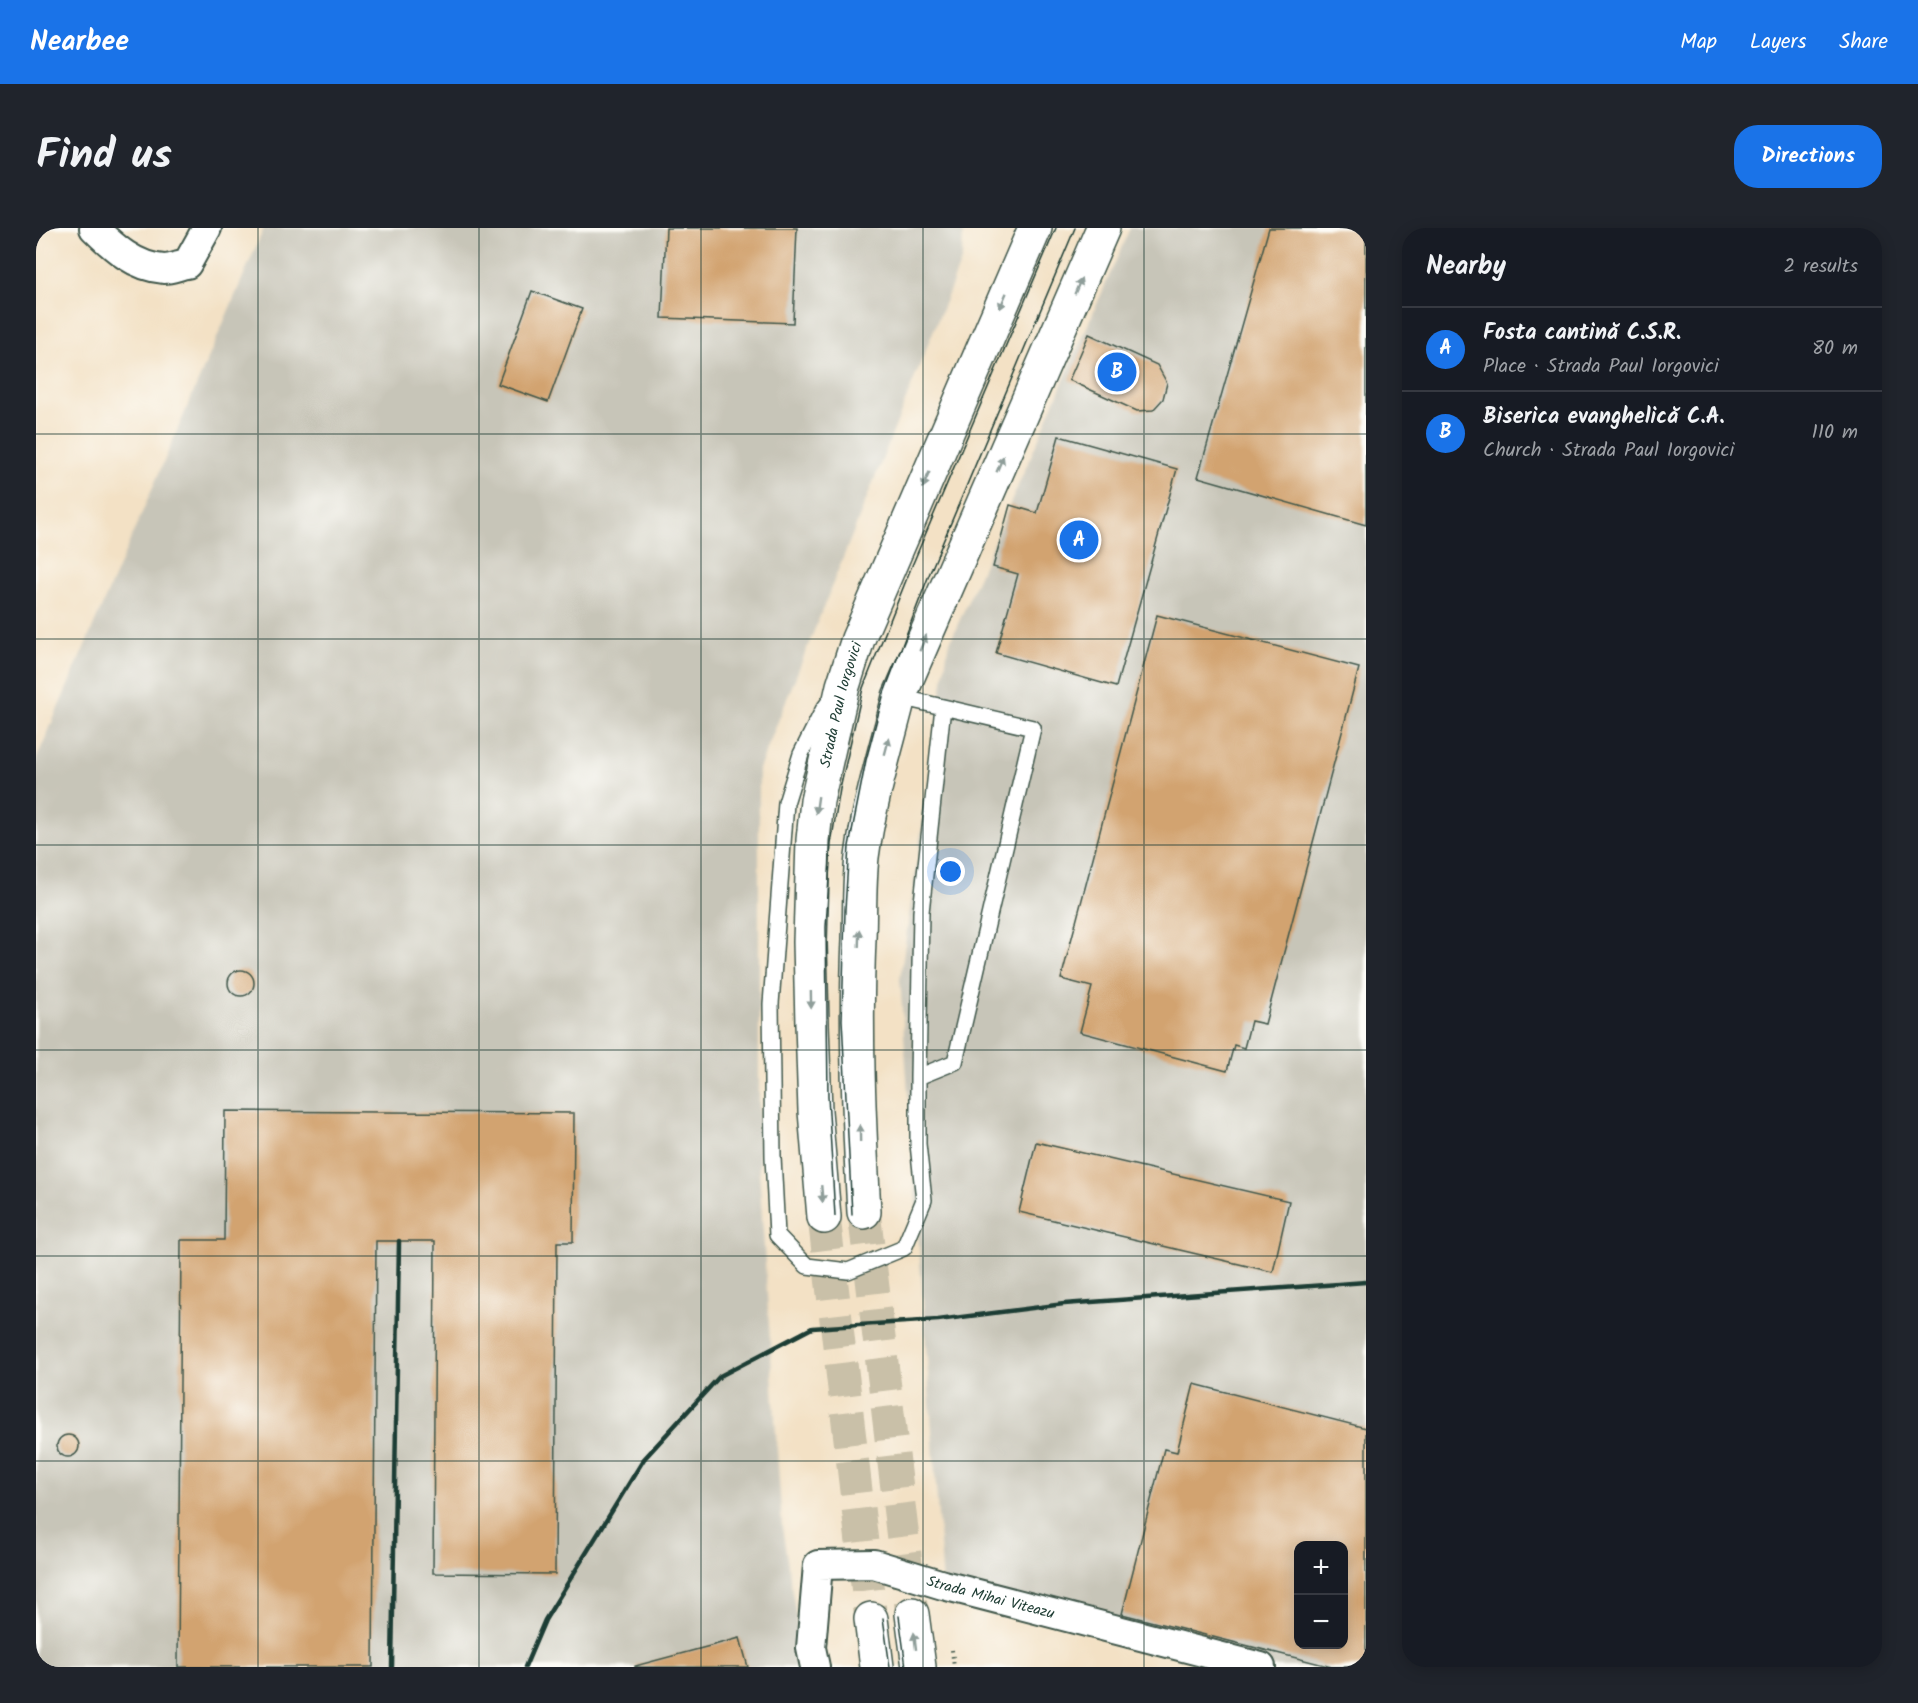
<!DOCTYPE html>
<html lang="en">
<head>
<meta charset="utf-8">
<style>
  :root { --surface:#171b24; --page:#20242c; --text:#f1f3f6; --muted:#9ea1a6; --line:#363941; --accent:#1a73e8 }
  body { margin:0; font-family:Kalam,sans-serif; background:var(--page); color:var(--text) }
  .controls { position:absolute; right:18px; bottom:18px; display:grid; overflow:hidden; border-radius:12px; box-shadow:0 3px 15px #0003 }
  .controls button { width:54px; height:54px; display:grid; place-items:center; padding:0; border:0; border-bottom:2px solid var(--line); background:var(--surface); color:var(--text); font:30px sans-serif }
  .you { position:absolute; left:915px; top:644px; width:21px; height:21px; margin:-15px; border:4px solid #fff; border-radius:50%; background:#1a73e8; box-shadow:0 0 0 9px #1a73e833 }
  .badge { display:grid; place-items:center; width:39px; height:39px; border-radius:50%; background:var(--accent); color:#fff; font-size:20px; font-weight:700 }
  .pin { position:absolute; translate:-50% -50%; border:3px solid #fff; box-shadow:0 2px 6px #0006 }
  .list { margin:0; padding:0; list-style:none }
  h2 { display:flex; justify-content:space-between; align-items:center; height:78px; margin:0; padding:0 24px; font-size:26px }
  h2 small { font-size:20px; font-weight:400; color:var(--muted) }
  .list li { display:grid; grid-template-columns:39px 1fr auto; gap:18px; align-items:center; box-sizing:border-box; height:84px; padding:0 24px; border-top:2px solid var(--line) }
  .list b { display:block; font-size:22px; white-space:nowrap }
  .list p { margin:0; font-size:20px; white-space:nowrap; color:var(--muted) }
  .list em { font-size:20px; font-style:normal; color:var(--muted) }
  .map { position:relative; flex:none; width:1330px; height:1439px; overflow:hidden; border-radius:24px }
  header { display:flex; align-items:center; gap:36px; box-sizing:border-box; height:84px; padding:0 30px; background:var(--accent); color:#fff }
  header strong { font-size:28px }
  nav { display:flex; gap:33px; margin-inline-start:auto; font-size:21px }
  .intro { display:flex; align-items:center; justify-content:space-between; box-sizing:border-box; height:144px; padding:0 36px }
  h1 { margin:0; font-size:42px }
  .button { padding:15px 27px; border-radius:24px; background:var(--accent); color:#fff; font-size:21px; font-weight:700 }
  main { display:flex; gap:36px; padding:0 36px }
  aside { flex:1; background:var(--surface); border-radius:24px; box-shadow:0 3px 15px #0003 }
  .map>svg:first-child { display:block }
  .industrial { fill:#c7c5b8; fill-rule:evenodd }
  .building { fill:#d2a370; fill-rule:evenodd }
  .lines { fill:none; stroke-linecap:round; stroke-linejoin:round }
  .secondary-tunnel { stroke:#c9c0a8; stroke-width:33; stroke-dasharray:33 16; stroke-linecap:butt }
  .lane-casing { stroke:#3f564a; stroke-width:18 }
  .street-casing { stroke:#3f564a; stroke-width:32 }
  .secondary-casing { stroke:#3f564a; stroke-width:36 }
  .path { stroke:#3f564a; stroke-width:4; stroke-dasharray:1.5 4.5; stroke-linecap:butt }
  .lane { stroke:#fff; stroke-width:15 }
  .street { stroke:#fff; stroke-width:28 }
  .secondary { stroke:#fff; stroke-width:33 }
  .tram { stroke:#1f3d34; stroke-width:1.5 }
  .rail { stroke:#1f3d34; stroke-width:4.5 }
  .oneway { fill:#8f9e9a }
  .grid { fill:none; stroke:#1f3d34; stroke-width:1.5; stroke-opacity:0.55 }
  .labels { text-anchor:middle; stroke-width:4.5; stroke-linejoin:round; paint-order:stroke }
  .street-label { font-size:15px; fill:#1f3d34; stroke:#fdfcf7 }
</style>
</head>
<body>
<header>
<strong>Nearbee</strong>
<nav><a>Map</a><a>Layers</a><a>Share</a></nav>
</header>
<div class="intro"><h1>Find us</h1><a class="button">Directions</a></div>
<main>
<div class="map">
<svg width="1330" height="1439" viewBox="0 0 1330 1439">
  <rect width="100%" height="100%" fill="#fdfcf7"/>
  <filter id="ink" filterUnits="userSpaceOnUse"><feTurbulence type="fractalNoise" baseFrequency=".0167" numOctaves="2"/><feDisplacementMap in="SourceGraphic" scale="12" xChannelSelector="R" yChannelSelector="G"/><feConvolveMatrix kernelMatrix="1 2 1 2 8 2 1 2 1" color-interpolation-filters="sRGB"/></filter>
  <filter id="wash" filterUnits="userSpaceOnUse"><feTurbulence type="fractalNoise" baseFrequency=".008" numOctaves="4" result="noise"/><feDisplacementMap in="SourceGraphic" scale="24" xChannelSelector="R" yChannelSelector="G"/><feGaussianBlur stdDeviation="1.35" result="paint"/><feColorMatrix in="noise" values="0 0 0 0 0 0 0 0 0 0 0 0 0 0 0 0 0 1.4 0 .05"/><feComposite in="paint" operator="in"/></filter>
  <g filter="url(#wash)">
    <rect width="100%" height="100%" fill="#f3e1c5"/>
    <!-- industrial -->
    <path class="industrial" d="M228,0H927L926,31L723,541V941L746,1299L768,1439H0V532Z
      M1094,0H1330V1439H1225L907,1357L864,751L912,419ZM1262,1318H1308V1416H1262Z"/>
    <g id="blocks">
      <!-- building -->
      <path class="building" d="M630,0H761L757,95L626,90Z
        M1233,0H1330V297L1162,249Z
        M496,63L546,81L512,174L462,156Z
        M1053,106L1121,137L1131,155L1127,171L1117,182L1101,183L1033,152Z
        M1023,208L1141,241L1080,459L960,425L982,346L957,339L974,277L1001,285Z
        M1121,387L1323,440L1229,796L1215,793L1208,820L1198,817L1191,843L1044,804L1056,759L1025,751Z
        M192 755a13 13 0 1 1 26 0a13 13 0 1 1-26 0Z
        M189,883L538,885L537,1014H521L519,1346L397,1345L399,1013H340L337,1439H142L145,1012H188Z
        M1000,914L1253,973L1237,1044L983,984Z
        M1158,1156L1330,1200V1439H1296L1086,1386L1128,1221L1141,1224ZM1262,1318H1308V1416H1262Z
        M21 1218a11 11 0 1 1 22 0a11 11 0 1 1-22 0Z
        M704,1410L712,1439H599V1438Z"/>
    </g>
  </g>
  <g filter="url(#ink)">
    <use href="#blocks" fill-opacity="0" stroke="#3f564a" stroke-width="1.5"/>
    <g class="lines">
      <!-- secondary-tunnel -->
      <path class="secondary-tunnel" d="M828,984L876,1386
        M788,989L835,1391"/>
      <!-- lane casing -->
      <g class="lane-casing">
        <path id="lane" d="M793,474L787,482L765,526L750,575L735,776L737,929L741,1007L771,1038L812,1043L868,1020L888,972L882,916V849L885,684L907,479L863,469
          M882,849L919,834L997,500L907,479"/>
      </g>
      <!-- street casing -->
      <g class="street-casing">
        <g id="street">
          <path d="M58,0C77,19 99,39 128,41C135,41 144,37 151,36L171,0"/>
          <path id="s1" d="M779,1439L775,1420L782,1337L838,1336L907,1357L1225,1439"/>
        </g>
      </g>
      <!-- secondary casing -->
      <g class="secondary-casing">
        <g id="secondary">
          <path d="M828,984C823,893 819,802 823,711C824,684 823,656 826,629C833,575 850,521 863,469L1067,0"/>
          <path id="s2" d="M788,989L779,883L776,796L774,714L777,612L781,573L790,533L807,458L822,411L999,0"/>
          <path d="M876,1386L883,1439"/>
          <path d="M835,1391L841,1439"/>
        </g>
      </g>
      <!-- path -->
      <path class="path" d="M916,1422L918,1439"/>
      <!-- lane -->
      <use href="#lane" class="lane"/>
      <!-- street -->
      <use href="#street" class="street"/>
      <!-- secondary -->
      <use href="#secondary" class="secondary"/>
      <!-- tram -->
      <path class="tram" d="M816,986L806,792L809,681L813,618L830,532L848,465L893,347L1039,0
        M799,988L792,868L790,699L795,616L804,561L827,460L875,340L1020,0
        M863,1388L870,1439
        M847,1390L854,1439"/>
      <!-- rail -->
      <path class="rail" d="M356,1439L363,1013
        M489,1439L509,1392L608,1231L684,1148L776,1100L902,1092L1028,1076L1330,1054"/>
    </g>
    <!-- one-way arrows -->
    <defs><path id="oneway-solid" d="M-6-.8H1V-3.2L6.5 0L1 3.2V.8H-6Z" transform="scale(1.5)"/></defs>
    <g class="oneway">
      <use href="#oneway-solid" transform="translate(1042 58) rotate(-67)"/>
      <use href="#oneway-solid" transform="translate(967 73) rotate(113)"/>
      <use href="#oneway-solid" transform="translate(964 236) rotate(-67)"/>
      <use href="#oneway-solid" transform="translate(890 252) rotate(113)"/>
      <use href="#oneway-solid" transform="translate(887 415) rotate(-67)"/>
      <use href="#oneway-solid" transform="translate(851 518) rotate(-75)"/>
      <use href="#oneway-solid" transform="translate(781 577) rotate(98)"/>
      <use href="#oneway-solid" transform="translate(823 710) rotate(-88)"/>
      <use href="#oneway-solid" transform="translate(775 772) rotate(89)"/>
      <use href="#oneway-solid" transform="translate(824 905) rotate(-91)"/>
      <use href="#oneway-solid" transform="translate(786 966) rotate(85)"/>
      <use href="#oneway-solid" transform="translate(879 1413) rotate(-97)"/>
    </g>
  </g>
  <!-- grid -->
  <path class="grid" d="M222,0V1439M443,0V1439M665,0V1439M887,0V1439M1108,0V1439M0,206H1330M0,411H1330M0,617H1330M0,822H1330M0,1028H1330M0,1233H1330"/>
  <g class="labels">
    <!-- street labels -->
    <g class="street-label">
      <text dy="5" stroke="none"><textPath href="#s2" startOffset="516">Strada Paul Iorgovici</textPath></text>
      <text dy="5" stroke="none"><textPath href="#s1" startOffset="280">Strada Mihai Viteazu</textPath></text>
    </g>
  </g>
</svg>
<div class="controls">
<button>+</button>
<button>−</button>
</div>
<div class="you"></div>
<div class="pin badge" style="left:1043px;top:312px">A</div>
<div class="pin badge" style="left:1081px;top:144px">B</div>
</div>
<aside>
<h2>Nearby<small>2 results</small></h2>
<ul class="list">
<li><span class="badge">A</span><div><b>Fosta cantină C.S.R.</b><p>Place · Strada Paul Iorgovici</p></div><em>80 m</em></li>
<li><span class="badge">B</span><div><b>Biserica evanghelică C.A.</b><p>Church · Strada Paul Iorgovici</p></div><em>110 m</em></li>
</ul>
</aside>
</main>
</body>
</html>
